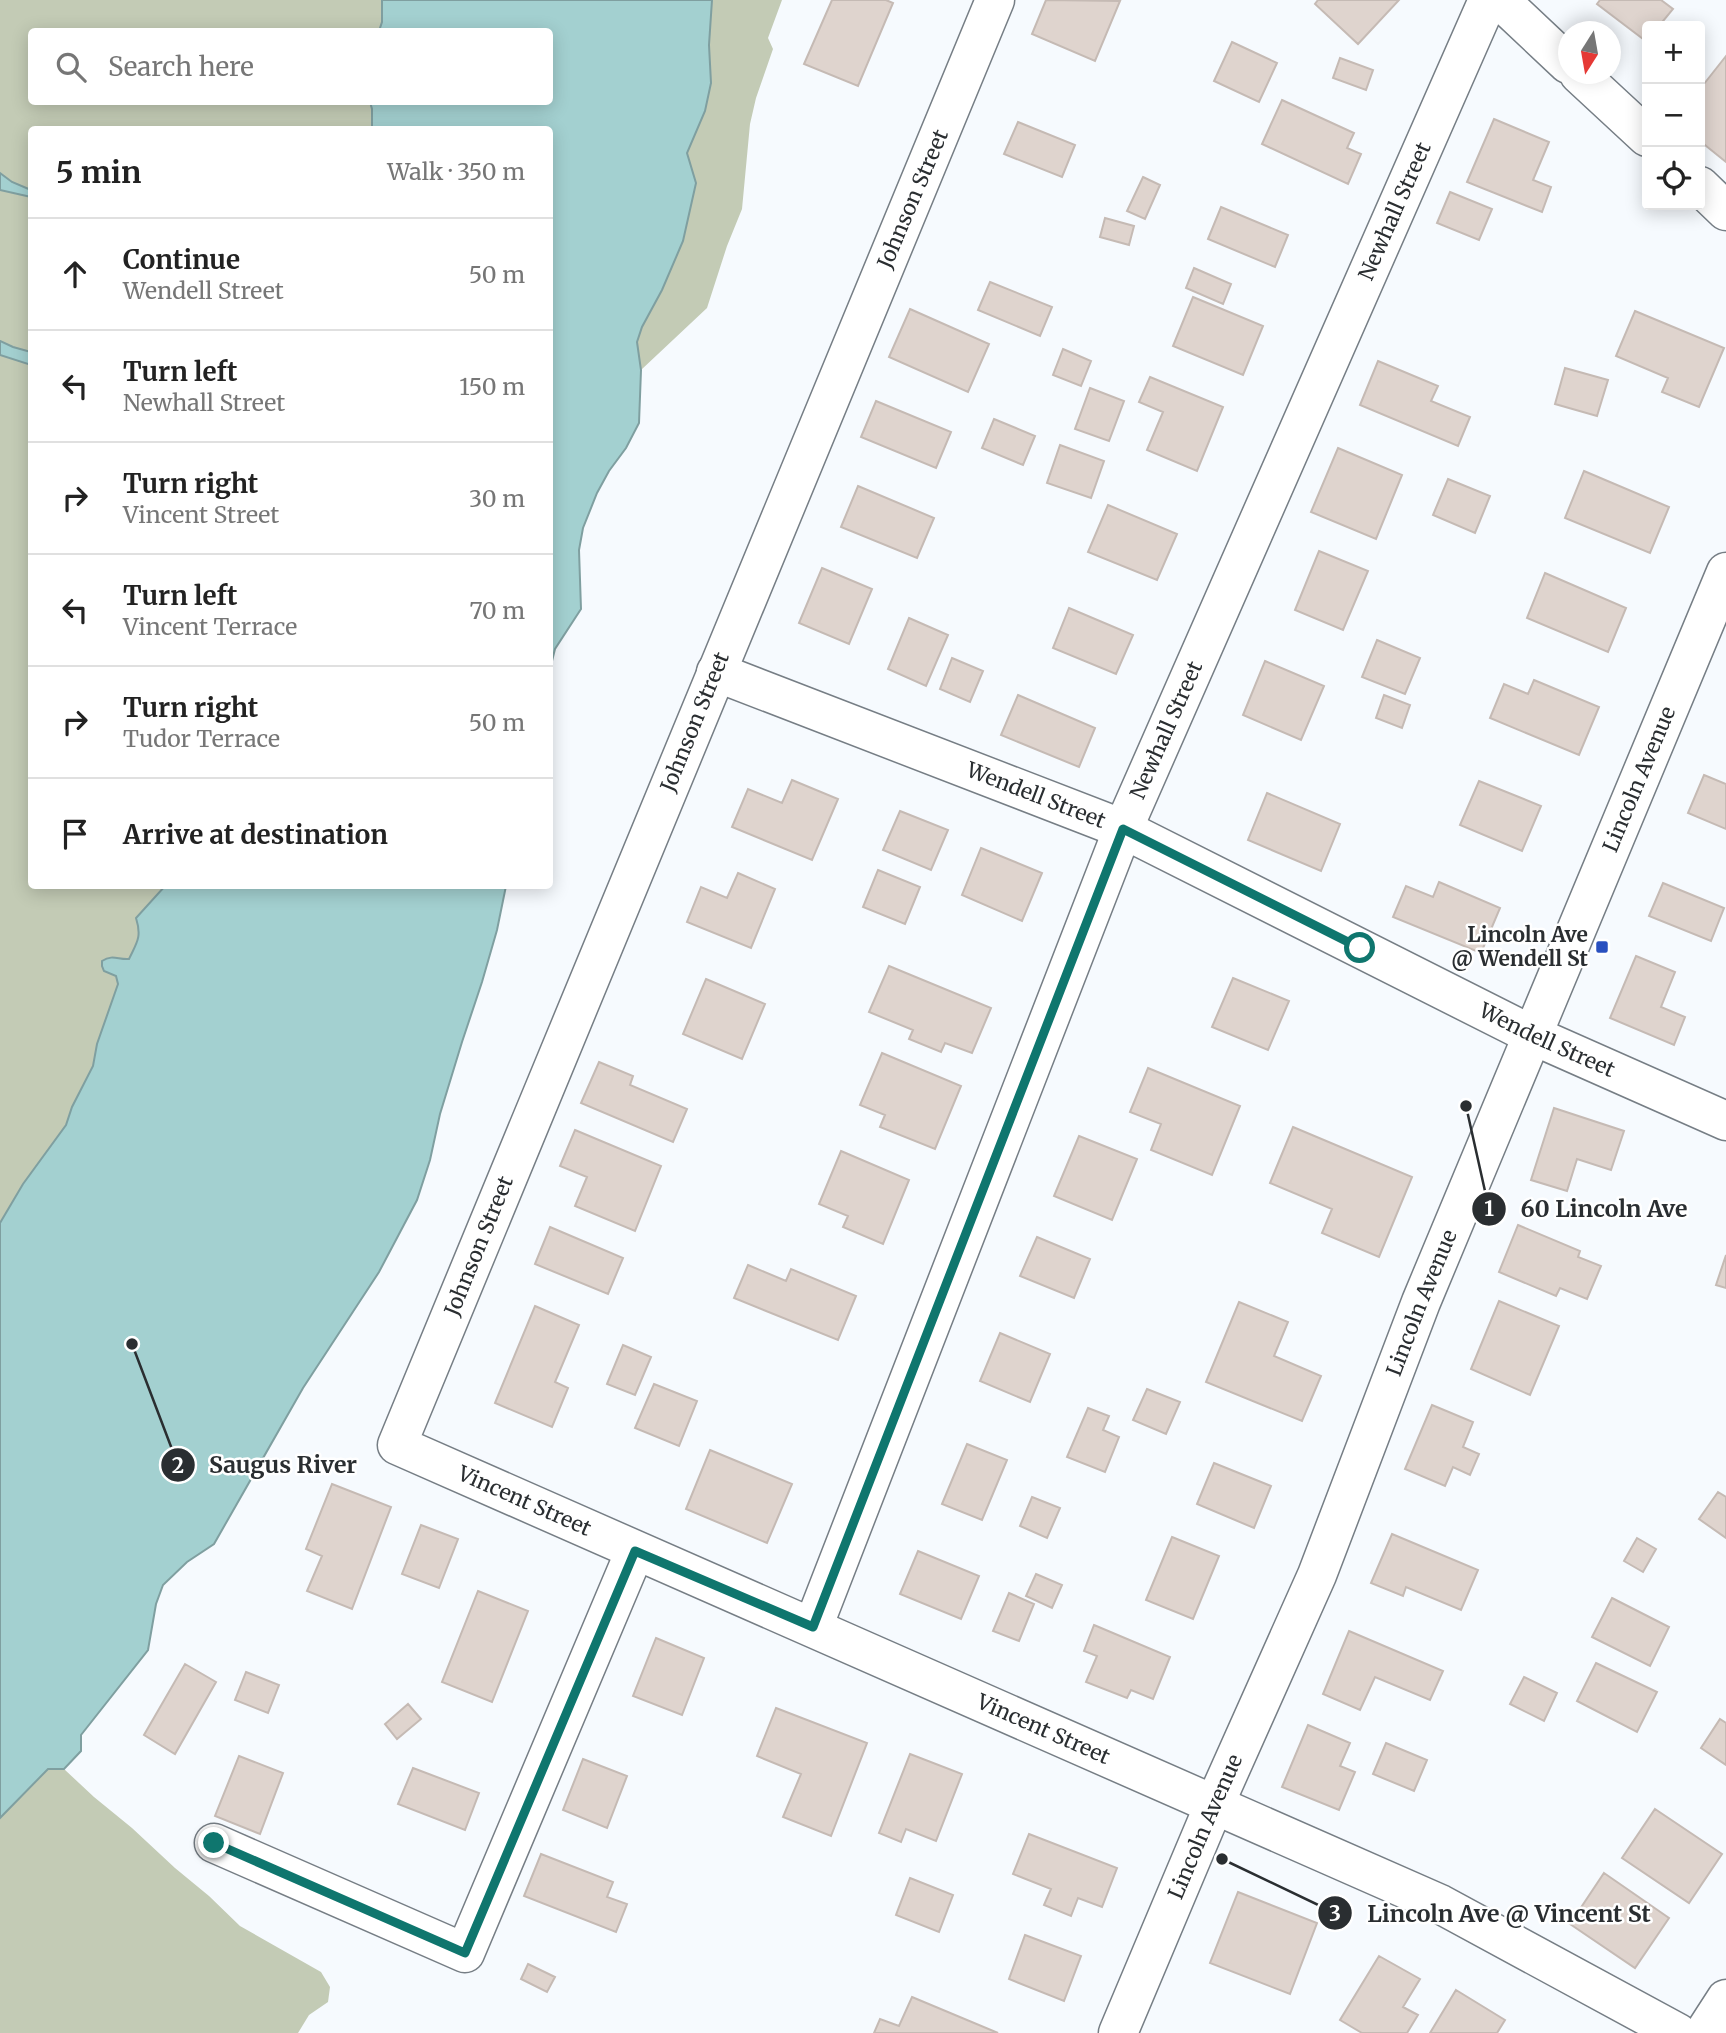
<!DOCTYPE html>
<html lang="en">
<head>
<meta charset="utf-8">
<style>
  :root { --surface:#fff; --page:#f2f2f2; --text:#222; --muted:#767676; --line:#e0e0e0 }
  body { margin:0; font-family:Merriweather,serif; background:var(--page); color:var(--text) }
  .controls { position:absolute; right:21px; top:21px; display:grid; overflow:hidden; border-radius:7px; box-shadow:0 4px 18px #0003 }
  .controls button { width:63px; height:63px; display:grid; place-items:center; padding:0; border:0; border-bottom:2px solid var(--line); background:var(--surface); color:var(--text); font:35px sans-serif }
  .compass { position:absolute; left:1558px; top:21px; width:63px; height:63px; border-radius:50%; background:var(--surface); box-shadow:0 4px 18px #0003; rotate:191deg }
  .stop { position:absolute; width:21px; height:21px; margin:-16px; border:5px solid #0f766e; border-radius:50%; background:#fff }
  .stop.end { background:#0f766e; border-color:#fff; box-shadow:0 2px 7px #0008 }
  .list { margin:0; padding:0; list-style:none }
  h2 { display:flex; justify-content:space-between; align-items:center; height:91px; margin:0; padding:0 28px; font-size:30px }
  h2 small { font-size:23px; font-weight:400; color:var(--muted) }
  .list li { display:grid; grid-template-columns:46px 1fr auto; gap:21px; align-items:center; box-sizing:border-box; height:112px; padding:0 28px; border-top:2px solid var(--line) }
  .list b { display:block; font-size:26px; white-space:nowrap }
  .list p { margin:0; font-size:23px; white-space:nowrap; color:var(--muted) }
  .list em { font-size:23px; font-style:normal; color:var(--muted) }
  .icon { flex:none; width:38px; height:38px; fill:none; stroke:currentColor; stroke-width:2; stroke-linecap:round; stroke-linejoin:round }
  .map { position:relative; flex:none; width:1726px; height:2033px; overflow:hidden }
  .search { position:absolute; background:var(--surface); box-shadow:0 4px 18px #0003; left:28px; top:28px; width:525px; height:77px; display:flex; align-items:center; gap:18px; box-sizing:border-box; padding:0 24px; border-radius:7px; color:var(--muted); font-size:26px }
  .panel { position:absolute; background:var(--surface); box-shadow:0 4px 18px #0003; left:28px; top:126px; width:525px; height:763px; border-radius:7px }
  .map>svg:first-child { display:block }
  .green { fill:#c3cbb5; fill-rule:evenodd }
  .water { fill:#a3d0d0; stroke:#7f9fa0; stroke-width:2 }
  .building { fill:#dfd4ce; stroke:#c5bab4; stroke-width:2 }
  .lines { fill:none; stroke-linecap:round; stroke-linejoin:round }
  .minor-casing { stroke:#767e85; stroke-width:41 }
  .secondary-casing { stroke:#767e85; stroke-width:41 }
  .primary-casing { stroke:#767e85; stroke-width:41 }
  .minor { stroke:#fff; stroke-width:38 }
  .secondary { stroke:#fff; stroke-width:38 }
  .primary { stroke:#fff; stroke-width:38 }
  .route { stroke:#0f766e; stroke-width:9 }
  .poi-dot { fill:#2950bf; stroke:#fff; stroke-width:2.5 }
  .labels { text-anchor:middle; stroke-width:5; stroke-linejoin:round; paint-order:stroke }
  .street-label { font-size:21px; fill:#2a2e31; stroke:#fff }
  .poi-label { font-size:21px; font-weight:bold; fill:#2a2e31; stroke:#fff; text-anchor:end }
  .leader { fill:none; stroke:#2a2e31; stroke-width:2.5 }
  .callout-dot { fill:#2a2e31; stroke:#fff; stroke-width:2.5 }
  .mark-label { font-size:21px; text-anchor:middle; font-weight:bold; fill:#fff }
  .callout-label { font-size:23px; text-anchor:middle; font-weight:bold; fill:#2a2e31; stroke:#fff; stroke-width:5; stroke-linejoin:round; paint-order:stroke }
</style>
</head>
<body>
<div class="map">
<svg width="1726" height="2033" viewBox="0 0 1726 2033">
  <rect width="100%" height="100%" fill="#f6fafe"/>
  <!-- green -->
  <path class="green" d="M0,0H782L768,38L773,49L756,98L750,124L742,209L727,246L707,308L641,370L639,423L626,448L609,471L597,493L583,528L579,550L581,609L555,649L550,669V130H32V886H506L497,930L482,982L462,1042L440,1114L430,1160L417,1200L379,1272L303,1388L214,1544L187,1562L163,1585L156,1604L148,1650L87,1726L81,1735V1751L64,1769L94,1797L132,1828L175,1868L209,1896L240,1926L321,1972L330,1987L328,2002L309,2015L298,2033H0ZM32,32H550V102H32Z"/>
  <!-- water -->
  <path class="water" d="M382,0H712L709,45L711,83L705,111L687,153L696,183L683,241L662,290L642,327L637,342L641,370L639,423L626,448L609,471L597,493L583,528L579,550L581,609L555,649L550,669V130L372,129V109L370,102H550V32L379,31L382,22Z
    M0,173L12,182L31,190V197L0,190Z
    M0,341L13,347L31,352V365L0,355Z
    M165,886H506L497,930L482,982L462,1042L440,1114L430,1160L417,1200L379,1272L303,1388L214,1544L187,1562L163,1585L156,1604L148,1650L81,1735V1751L64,1769H48L0,1818V1223L23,1184L66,1125L72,1107L93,1066L97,1044L118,984L116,976L104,971L102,966V961C113,954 118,960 129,959C137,942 142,937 136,918Z"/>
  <!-- building -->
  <path class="building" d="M832,0H886L893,3L858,86L804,64Z
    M1046,0L1120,1L1095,61L1032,34Z
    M1318,0H1399L1358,44L1315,4Z
    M1600,0H1661L1673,9L1659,26H1647V42L1597,4Z
    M1232,42L1277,63L1259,102L1214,81Z
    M1726,56V162L1700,141V89Z
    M1340,58L1373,70L1366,90L1333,78Z
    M1282,100L1354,133L1347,148L1361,154L1348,184L1262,144Z
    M1494,119L1549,142L1533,180L1551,187L1542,212L1467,182Z
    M1018,122L1075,145L1062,177L1004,154Z
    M1143,177L1160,185L1145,219L1127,211Z
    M1450,192L1492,209L1479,240L1437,223Z
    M1221,207L1288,235L1275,267L1208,239Z
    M1105,218L1134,226L1129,245L1100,237Z
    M1194,268L1231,284L1223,304L1186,288Z
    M990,282L1052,307L1040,336L978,310Z
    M1193,297L1263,326L1243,375L1173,346Z
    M910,309L989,344L968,392L889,357Z
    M1635,311L1724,348L1699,407L1662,392L1668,378L1616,356Z
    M1063,349L1091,361L1081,386L1053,375Z
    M1378,361L1438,386L1431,401L1470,417L1458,446L1360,405Z
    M1565,368L1608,380L1597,416L1555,404Z
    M1150,377L1223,407L1197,471L1147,450L1163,412L1139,402Z
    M1090,388L1124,401L1109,441L1075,429Z
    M876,401L951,432L936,468L861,437Z
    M994,419L1035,436L1023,465L982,448Z
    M1060,445L1104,461L1091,498L1047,483Z
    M1338,448L1402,475L1376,539L1311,512Z
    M1584,471L1669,507L1650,553L1565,518Z
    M1448,479L1490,496L1475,533L1433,515Z
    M858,486L934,518L917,558L841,527Z
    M1108,505L1177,534L1157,580L1088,552Z
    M1319,551L1368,571L1343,630L1295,610Z
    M822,568L872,589L849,644L799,623Z
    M1545,573L1626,608L1608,652L1527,618Z
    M1069,608L1133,635L1116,674L1053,648Z
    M909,618L948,635L926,686L888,669Z
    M1377,640L1420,658L1405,694L1362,677Z
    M952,658L983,671L970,702L940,689Z
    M1265,661L1324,686L1301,740L1243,715Z
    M1534,680L1599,707L1579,755L1490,718L1504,684L1528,694Z
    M1018,695L1095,728L1079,767L1001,735Z
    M1384,695L1410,705L1402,728L1376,718Z
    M1704,775L1726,784V829L1688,813Z
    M792,780L838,799L812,860L732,827L748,789L782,803Z
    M1479,781L1541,806L1522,851L1460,825Z
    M1267,793L1340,824L1321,871L1248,840Z
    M900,811L948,830L931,870L883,850Z
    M981,848L1042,873L1022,921L962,895Z
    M878,870L920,887L905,924L863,907Z
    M738,873L775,889L751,948L687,922L701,887L727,898Z
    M1439,882L1500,908L1481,953L1393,917L1406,886L1433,897Z
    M1663,883L1724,908L1711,941L1649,916Z
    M1636,956L1675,972L1661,1007L1685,1017L1674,1045L1610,1018Z
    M889,966L991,1008L972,1053L945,1043L941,1052L909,1039L913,1030L869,1012Z
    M1233,978L1289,1001L1268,1050L1212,1027Z
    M706,979L765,1004L742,1059L683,1034Z
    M882,1053L961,1086L935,1149L880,1127L885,1115L860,1105Z
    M599,1062L633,1076L630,1085L687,1109L673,1142L581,1103Z
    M1148,1068L1240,1106L1212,1175L1151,1150L1161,1124L1130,1112Z
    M1554,1108L1624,1131L1611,1170L1577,1159L1567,1191L1531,1180Z
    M1293,1127L1412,1177L1379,1257L1322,1233L1332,1209L1270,1183Z
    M575,1130L661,1166L635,1231L575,1206L587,1177L560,1166Z
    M1079,1136L1137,1159L1112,1220L1054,1196Z
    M841,1151L909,1180L883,1244L843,1227L848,1216L819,1204Z
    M1518,1225L1580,1251L1578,1257L1601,1266L1587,1299L1560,1288L1556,1296L1499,1272Z
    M550,1227L623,1258L608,1294L535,1264Z
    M1037,1237L1090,1259L1074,1298L1020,1276Z
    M1726,1255V1288L1716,1285Z
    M748,1265L786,1281L791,1269L856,1296L838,1340L734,1298Z
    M1499,1301L1559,1326L1530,1395L1471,1369Z
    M1239,1302L1288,1322L1274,1356L1321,1376L1302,1421L1206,1382Z
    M535,1306L579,1325L555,1382L568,1388L552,1427L495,1403Z
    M1000,1333L1050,1354L1030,1402L980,1381Z
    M623,1345L651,1357L635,1395L607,1384Z
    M654,1384L697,1401L679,1446L635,1428Z
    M1147,1389L1180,1402L1166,1434L1133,1420Z
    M1432,1405L1473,1422L1463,1447L1479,1454L1470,1475L1453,1467L1445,1486L1405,1469Z
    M1088,1408L1109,1416L1103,1430L1119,1437L1105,1472L1067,1457Z
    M967,1444L1007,1460L982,1520L942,1504Z
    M710,1450L792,1484L767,1543L686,1509Z
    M1214,1463L1271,1486L1254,1528L1197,1504Z
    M332,1484L391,1507L352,1609L307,1591L322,1556L306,1549Z
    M1718,1492L1726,1497V1538L1699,1519Z
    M1032,1497L1060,1508L1047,1538L1020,1526Z
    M421,1525L458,1539L439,1588L402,1574Z
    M1392,1534L1478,1570L1461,1610L1406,1587L1403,1596L1371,1583Z
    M1172,1537L1219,1556L1193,1619L1146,1600Z
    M1637,1538L1656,1549L1643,1572L1624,1561Z
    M918,1551L979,1576L961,1619L900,1594Z
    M1036,1574L1062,1585L1052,1608L1026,1596Z
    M478,1591L528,1611L492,1702L442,1682Z
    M1009,1593L1034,1604L1019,1641L993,1631Z
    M1612,1598L1669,1627L1650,1666L1592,1637Z
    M1094,1625L1170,1657L1153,1699L1131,1690L1127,1698L1086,1682L1097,1656L1084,1651Z
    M1349,1631L1443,1671L1430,1700L1375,1677L1360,1710L1323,1694Z
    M656,1638L704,1658L682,1715L633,1696Z
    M1596,1663L1657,1692L1637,1732L1577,1701Z
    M185,1664L216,1682L175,1754L144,1735Z
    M246,1672L279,1685L268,1713L235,1700Z
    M1524,1677L1557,1693L1544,1721L1510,1704Z
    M408,1704L421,1719L397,1739L385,1724Z
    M776,1708L867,1743L831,1836L783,1817L801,1774L757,1756Z
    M1720,1719L1726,1723V1765L1701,1748Z
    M1308,1725L1350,1743L1340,1766L1355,1772L1339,1810L1282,1787Z
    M1386,1743L1427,1760L1414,1791L1373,1774Z
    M910,1754L962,1774L936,1841L906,1829L901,1842L879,1833Z
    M239,1756L283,1773L260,1834L215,1816Z
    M583,1759L627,1776L607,1828L563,1810Z
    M413,1768L479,1793L465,1830L398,1804Z
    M1655,1809L1722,1854L1689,1903L1622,1858Z
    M1029,1834L1117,1868L1102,1907L1078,1898L1071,1916L1044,1905L1051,1889L1013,1874Z
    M541,1854L613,1882L607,1897L627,1904L616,1932L524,1896Z
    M1604,1873L1669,1918L1635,1968L1570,1924Z
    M910,1878L953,1895L939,1932L896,1915Z
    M1238,1892L1317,1923L1290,1994L1210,1963Z
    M1025,1935L1081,1956L1064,2001L1009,1979Z
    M1379,1956L1420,1979L1403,2007L1418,2015L1407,2033H1362L1340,2020Z
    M528,1964L555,1977L547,1992L521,1979Z
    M1456,1990L1505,2020L1497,2033H1430Z
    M912,1997L998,2033H874L880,2019L899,2026Z"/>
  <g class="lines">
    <!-- minor casing -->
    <g class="minor-casing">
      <g id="minor">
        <path id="s1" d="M995,0L397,1445L1440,1904L1678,2033"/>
        <path id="s2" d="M716,672L1123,829L1532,1035L1726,1121"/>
        <path id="s3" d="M813,1627L1123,829L1488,0"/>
        <path d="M214,1843L465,1953L635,1551"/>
        <path d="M1704,2033L1726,1999"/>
      </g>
    </g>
    <!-- secondary casing -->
    <g class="secondary-casing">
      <g id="secondary">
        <path id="s4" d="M1118,2033L1212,1810L1317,1575L1421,1302L1726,572"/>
      </g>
    </g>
    <!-- primary casing -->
    <g class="primary-casing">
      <path id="primary" d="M1500,0L1568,64
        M1579,74L1647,137
        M1700,186L1726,211"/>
    </g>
    <!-- minor -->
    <use href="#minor" class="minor"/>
    <!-- secondary -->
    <use href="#secondary" class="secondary"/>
    <!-- primary -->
    <use href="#primary" class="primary"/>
  </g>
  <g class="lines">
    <!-- route -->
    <path class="route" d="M214,1843L465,1953L635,1551L813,1627L1123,829L1360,948"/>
  </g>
  <!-- markers -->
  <rect class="poi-dot" x="1595" y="940" width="14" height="14" rx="3.5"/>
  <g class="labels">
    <!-- street labels -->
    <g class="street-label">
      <text transform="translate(913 199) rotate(-67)" y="7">Johnson Street</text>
      <text dy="7" stroke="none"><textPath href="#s3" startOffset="1531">Newhall Street</textPath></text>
      <text transform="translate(695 722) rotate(-68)" y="7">Johnson Street</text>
      <text dy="7" stroke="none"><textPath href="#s3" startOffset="964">Newhall Street</textPath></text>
      <text dy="7" stroke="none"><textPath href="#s4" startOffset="1358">Lincoln Avenue</textPath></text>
      <text dy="7" stroke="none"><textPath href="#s2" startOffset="343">Wendell Street</textPath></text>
      <text dy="7" stroke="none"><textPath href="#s2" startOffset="910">Wendell Street</textPath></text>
      <text transform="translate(479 1246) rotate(-68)" y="7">Johnson Street</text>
      <text dy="7" stroke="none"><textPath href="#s4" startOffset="791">Lincoln Avenue</textPath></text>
      <text dy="7" stroke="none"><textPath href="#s1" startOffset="1703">Vincent Street</textPath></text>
      <text dy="7" stroke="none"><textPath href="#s1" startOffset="2270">Vincent Street</textPath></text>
      <text dy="7" stroke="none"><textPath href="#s4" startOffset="224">Lincoln Avenue</textPath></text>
    </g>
    <!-- poi labels -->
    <g class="poi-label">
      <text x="1588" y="942">Lincoln Ave<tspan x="1588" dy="24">@ Wendell St</tspan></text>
    </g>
  </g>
  <!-- callouts -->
  <path class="leader" d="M1466 1106L1489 1209M132 1344L178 1465M1222 1859L1335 1913"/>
  <g class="callout-dot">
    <circle cx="1466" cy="1106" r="7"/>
    <circle cx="132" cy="1344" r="7"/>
    <circle cx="1222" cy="1859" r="7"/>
    <circle cx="1489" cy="1209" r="18"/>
    <circle cx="178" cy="1465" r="18"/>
    <circle cx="1335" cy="1913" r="18"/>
  </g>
  <g class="mark-label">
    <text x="1489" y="1216">1</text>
    <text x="178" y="1473">2</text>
    <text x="1335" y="1921">3</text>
  </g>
  <g class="callout-label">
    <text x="1604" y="1217">60 Lincoln Ave</text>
    <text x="283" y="1473">Saugus River</text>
    <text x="1509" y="1922">Lincoln Ave @ Vincent St</text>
  </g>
</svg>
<div class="controls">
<button>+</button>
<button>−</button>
<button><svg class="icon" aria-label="locate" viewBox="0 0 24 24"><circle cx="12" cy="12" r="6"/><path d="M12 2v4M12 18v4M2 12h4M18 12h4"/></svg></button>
</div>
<svg class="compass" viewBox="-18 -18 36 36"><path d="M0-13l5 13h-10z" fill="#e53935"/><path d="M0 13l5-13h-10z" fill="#767676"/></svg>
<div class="stop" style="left:1360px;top:948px"></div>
<div class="stop end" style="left:214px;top:1843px"></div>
<div class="search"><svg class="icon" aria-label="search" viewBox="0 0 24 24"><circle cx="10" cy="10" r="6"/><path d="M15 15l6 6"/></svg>Search here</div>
<section class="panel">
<h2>5 min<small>Walk · 350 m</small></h2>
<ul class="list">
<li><svg class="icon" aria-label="ahead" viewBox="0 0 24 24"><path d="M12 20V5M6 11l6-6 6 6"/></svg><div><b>Continue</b><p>Wendell Street</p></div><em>50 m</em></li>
<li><svg class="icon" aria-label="left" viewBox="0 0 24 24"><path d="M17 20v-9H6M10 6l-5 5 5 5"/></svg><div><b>Turn left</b><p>Newhall Street</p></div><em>150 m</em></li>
<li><svg class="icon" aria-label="right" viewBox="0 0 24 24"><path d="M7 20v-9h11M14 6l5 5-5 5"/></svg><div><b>Turn right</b><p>Vincent Street</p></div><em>30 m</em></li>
<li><svg class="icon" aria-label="left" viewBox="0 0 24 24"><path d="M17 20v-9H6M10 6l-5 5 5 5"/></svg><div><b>Turn left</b><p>Vincent Terrace</p></div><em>70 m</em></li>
<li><svg class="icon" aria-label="right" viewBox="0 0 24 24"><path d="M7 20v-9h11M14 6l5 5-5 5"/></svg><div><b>Turn right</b><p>Tudor Terrace</p></div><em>50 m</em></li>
<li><svg class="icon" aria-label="arrive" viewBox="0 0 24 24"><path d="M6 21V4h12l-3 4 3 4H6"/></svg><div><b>Arrive at destination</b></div></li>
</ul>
</section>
</div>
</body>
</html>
